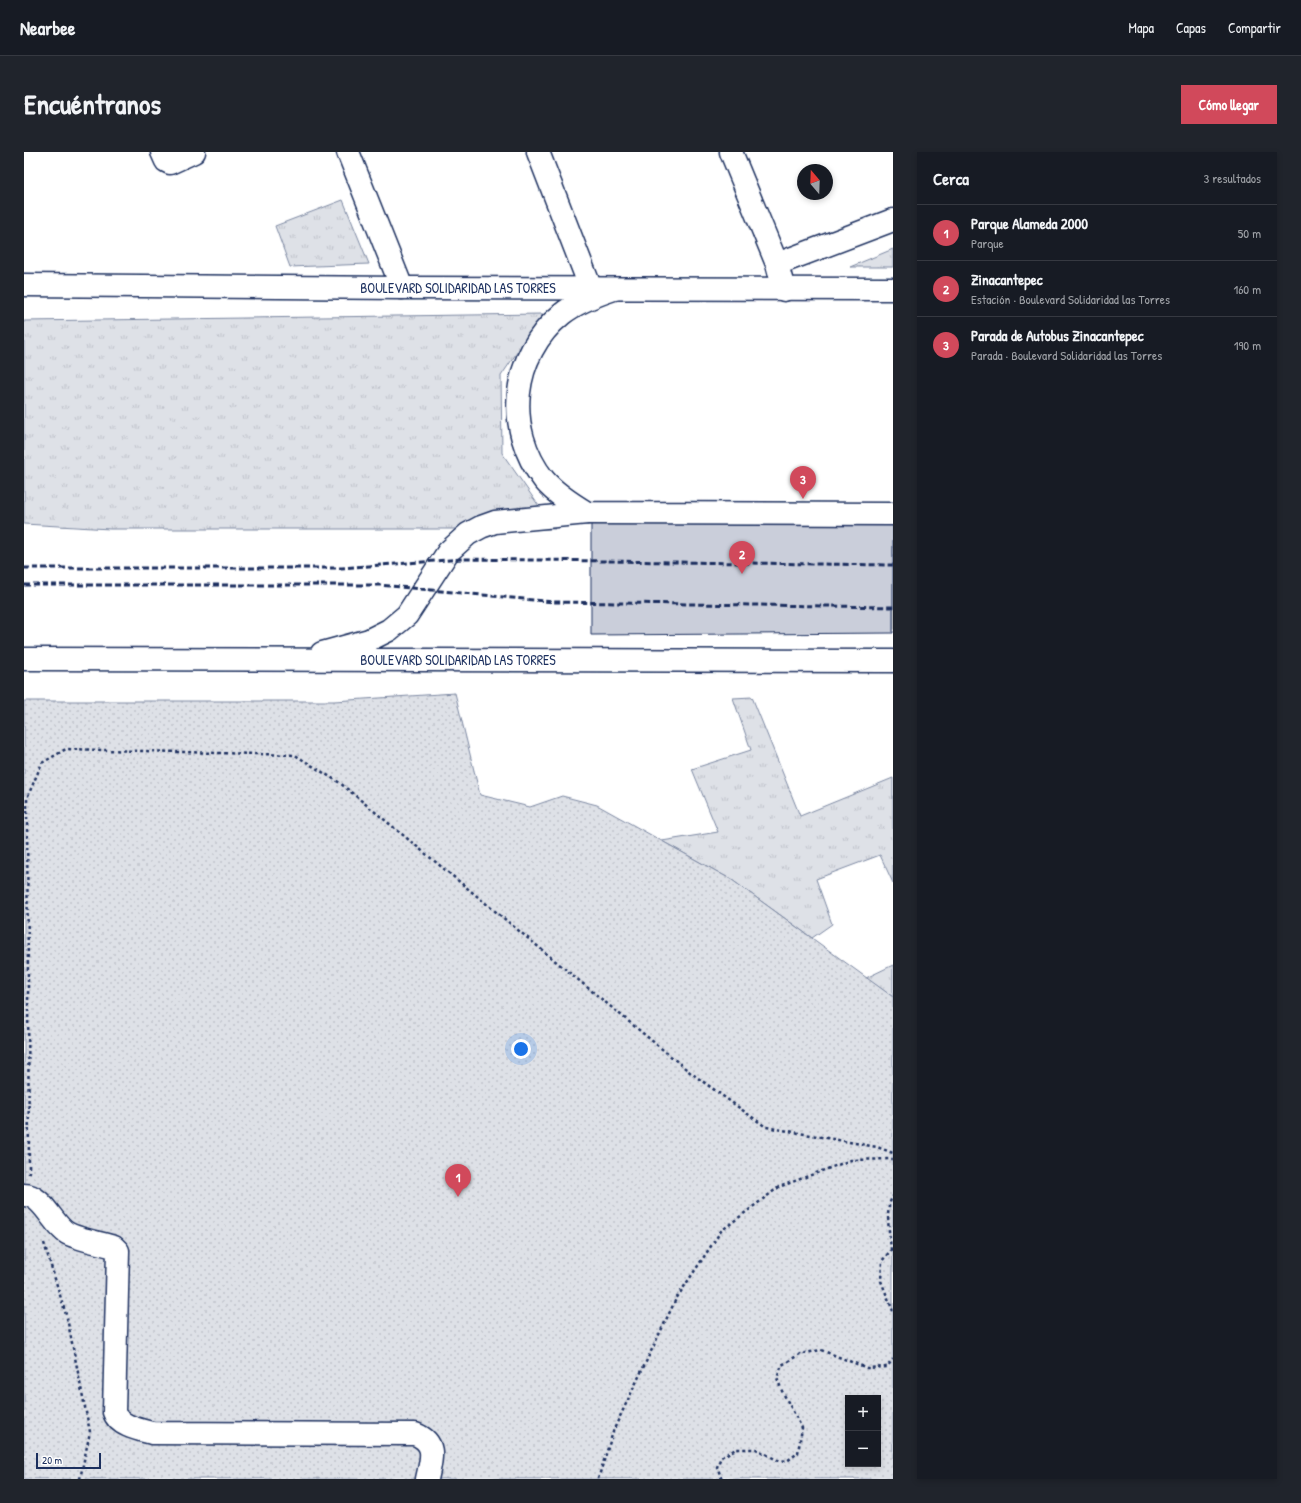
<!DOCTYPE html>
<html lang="es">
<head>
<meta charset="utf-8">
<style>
  :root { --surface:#171b24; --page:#20242c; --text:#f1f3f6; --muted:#9ea1a6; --line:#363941; --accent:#d1495b }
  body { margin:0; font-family:"Patrick Hand",sans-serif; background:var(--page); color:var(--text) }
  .controls { position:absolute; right:12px; bottom:12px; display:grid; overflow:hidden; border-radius:0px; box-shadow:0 2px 6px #0003 }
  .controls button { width:36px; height:36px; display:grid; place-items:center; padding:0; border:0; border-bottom:1px solid var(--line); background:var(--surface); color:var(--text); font:20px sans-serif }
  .compass { position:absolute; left:773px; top:12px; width:36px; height:36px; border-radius:50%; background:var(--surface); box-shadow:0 2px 6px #0003; rotate:341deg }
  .scale { position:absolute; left:12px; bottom:10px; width:65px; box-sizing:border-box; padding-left:4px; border:2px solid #1b2f5e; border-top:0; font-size:11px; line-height:14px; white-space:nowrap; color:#1b2f5e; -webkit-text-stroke:3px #fff; paint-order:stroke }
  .you { position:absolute; left:497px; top:897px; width:14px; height:14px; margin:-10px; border:3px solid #fff; border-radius:50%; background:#1a73e8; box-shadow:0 0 0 6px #1a73e833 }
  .badge { display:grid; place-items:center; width:26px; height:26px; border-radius:50%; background:var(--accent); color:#fff; font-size:13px; font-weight:700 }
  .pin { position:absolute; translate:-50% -33px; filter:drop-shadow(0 1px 2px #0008) }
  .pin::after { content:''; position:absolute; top:21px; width:14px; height:12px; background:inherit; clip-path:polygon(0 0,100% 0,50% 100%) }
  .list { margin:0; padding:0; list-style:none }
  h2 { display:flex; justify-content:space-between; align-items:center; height:52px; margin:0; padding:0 16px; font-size:17px }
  h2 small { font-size:13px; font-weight:400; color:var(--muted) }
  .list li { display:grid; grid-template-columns:26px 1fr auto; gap:12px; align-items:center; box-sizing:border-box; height:56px; padding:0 16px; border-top:1px solid var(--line) }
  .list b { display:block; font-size:15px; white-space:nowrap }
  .list p { margin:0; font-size:13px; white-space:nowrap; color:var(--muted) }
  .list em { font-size:13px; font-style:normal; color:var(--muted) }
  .map { position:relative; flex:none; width:869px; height:1327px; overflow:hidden; border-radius:0px }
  header { display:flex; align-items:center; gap:24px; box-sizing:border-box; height:56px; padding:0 20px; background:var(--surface); border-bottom:1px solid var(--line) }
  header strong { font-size:19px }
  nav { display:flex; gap:22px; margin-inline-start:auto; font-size:14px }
  .intro { display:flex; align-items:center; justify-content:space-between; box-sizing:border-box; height:96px; padding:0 24px }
  h1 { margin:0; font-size:28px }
  .button { padding:10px 18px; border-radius:0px; background:var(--accent); color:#fff; font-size:14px; font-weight:700 }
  main { display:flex; gap:24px; padding:0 24px }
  aside { flex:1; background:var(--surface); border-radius:0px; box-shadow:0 2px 6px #0003 }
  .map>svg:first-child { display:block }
  .grass { fill:url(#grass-tufts); stroke:#7c88a2 }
  .park { fill:url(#park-dots); stroke:#7c88a2; fill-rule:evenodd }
  .building { fill:#caceda; stroke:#1b2f5e; filter:url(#shadow) }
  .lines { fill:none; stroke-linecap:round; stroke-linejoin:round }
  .minor-casing { stroke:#1b2f5e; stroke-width:25 }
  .major-casing { stroke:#1b2f5e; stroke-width:25 }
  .path { stroke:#1b2f5e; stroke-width:2.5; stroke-dasharray:3 3; stroke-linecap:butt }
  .minor { stroke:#fff; stroke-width:22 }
  .major { stroke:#fff; stroke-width:22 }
  .rail { stroke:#1b2f5e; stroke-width:3; stroke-dasharray:6 3; stroke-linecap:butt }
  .labels { text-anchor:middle; stroke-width:3.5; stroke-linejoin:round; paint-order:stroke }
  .street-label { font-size:14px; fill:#1b2f5e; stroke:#fff }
</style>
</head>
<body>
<header>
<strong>Nearbee</strong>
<nav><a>Mapa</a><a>Capas</a><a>Compartir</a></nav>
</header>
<div class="intro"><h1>Encuéntranos</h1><a class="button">Cómo llegar</a></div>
<main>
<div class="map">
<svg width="869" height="1327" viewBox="0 0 869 1327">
  <defs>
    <pattern id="grass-tufts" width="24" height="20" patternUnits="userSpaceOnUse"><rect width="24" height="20" fill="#dee1e7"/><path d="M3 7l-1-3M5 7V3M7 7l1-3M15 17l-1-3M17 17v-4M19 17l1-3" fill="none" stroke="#bec1c9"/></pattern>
    <pattern id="park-dots" width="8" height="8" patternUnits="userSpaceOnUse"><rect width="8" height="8" fill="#dee1e7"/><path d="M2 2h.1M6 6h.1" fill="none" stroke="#bec1c9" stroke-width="1.8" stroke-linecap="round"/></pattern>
    <filter id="shadow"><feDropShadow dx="3.5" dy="-3.5" stdDeviation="0" flood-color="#0004"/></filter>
  </defs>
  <rect width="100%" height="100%" fill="#fff"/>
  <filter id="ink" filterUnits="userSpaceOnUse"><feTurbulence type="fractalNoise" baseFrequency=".025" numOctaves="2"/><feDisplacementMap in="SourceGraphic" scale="8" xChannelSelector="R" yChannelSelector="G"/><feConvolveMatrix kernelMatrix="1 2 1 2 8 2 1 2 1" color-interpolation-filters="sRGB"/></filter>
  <g filter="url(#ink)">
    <!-- grass -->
    <path class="grass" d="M319,48L345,112L266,115L251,74Z
      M869,97V115H826Z
      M519,162L477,224L478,301L531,377H86L0,372V169Z
      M728,545L776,664L869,626V731L856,703L792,727L808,772L788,786L708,728L638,689L694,680L668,617L727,598L709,546Z
      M869,813V845L842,826Z"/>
    <!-- park -->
    <path class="park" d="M431,541L456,643L506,655L538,644L573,653L708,728L869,845V1327H0V549H310ZM824,1246H854V1312H824Z"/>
    <!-- building -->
    <path class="building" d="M869,362V481L567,483V364Z"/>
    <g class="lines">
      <!-- minor casing -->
      <g class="minor-casing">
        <path id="minor" d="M138,0L142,9L146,11L170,0
          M324,0L378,136
          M514,0L567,137
          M707,0L753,112L760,138
          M753,112L869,68
          M590,137C572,143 553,150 538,162C487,203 480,277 520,328C532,342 548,352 563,361L869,362
          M0,1043C19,1043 28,1072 43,1081C53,1087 77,1091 90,1095L94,1099L90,1260C94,1274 116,1278 128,1281L391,1282C414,1291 407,1308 403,1327"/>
      </g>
      <!-- major casing -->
      <g class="major-casing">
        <path id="major" d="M0,133L378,136L869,137
          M298,501L345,488L365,478L383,463L424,400L444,382L457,375L471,370L563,361
          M0,507L869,509"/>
      </g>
      <!-- path -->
      <path class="path" d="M5,1022L3,646L18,611L42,597L271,603L316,631L667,921L742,975L853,995L869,1001
        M20,1091L43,1166L66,1280L56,1327
        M867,1098C866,1082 860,1057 869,1044
        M869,1098H867L858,1109L857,1129L869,1159
        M574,1327L590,1277L652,1147L697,1079L755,1035L827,1008L869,1007
        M698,1327L693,1315L697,1305L712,1297H732L753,1308L763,1309L774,1301L778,1276L758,1239L753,1226L758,1213L776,1202L797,1198L843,1216L863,1215L869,1207"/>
      <!-- minor -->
      <use href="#minor" class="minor"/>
      <!-- major -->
      <use href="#major" class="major"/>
      <!-- rail -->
      <path class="rail" d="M0,416H317L438,407L869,413
        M0,433H356L530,450L869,455"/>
    </g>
  </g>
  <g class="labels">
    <!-- street labels -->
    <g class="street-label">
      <text x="434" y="141">BOULEVARD SOLIDARIDAD LAS TORRES</text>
      <text x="434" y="513">BOULEVARD SOLIDARIDAD LAS TORRES</text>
    </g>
  </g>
</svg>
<div class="controls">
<button>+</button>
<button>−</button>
</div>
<svg class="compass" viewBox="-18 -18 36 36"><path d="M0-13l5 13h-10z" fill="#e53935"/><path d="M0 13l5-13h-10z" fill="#9ea1a6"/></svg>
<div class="scale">20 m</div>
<div class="you"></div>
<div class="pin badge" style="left:434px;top:1045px">1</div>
<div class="pin badge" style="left:718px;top:422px">2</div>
<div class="pin badge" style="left:779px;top:347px">3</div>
</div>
<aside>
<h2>Cerca<small>3 resultados</small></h2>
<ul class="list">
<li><span class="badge">1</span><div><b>Parque Alameda 2000</b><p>Parque</p></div><em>50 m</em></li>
<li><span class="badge">2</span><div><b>Zinacantepec</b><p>Estación · Boulevard Solidaridad las Torres</p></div><em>160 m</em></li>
<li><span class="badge">3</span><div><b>Parada de Autobus Zinacantepec</b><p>Parada · Boulevard Solidaridad las Torres</p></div><em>190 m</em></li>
</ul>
</aside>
</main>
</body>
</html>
